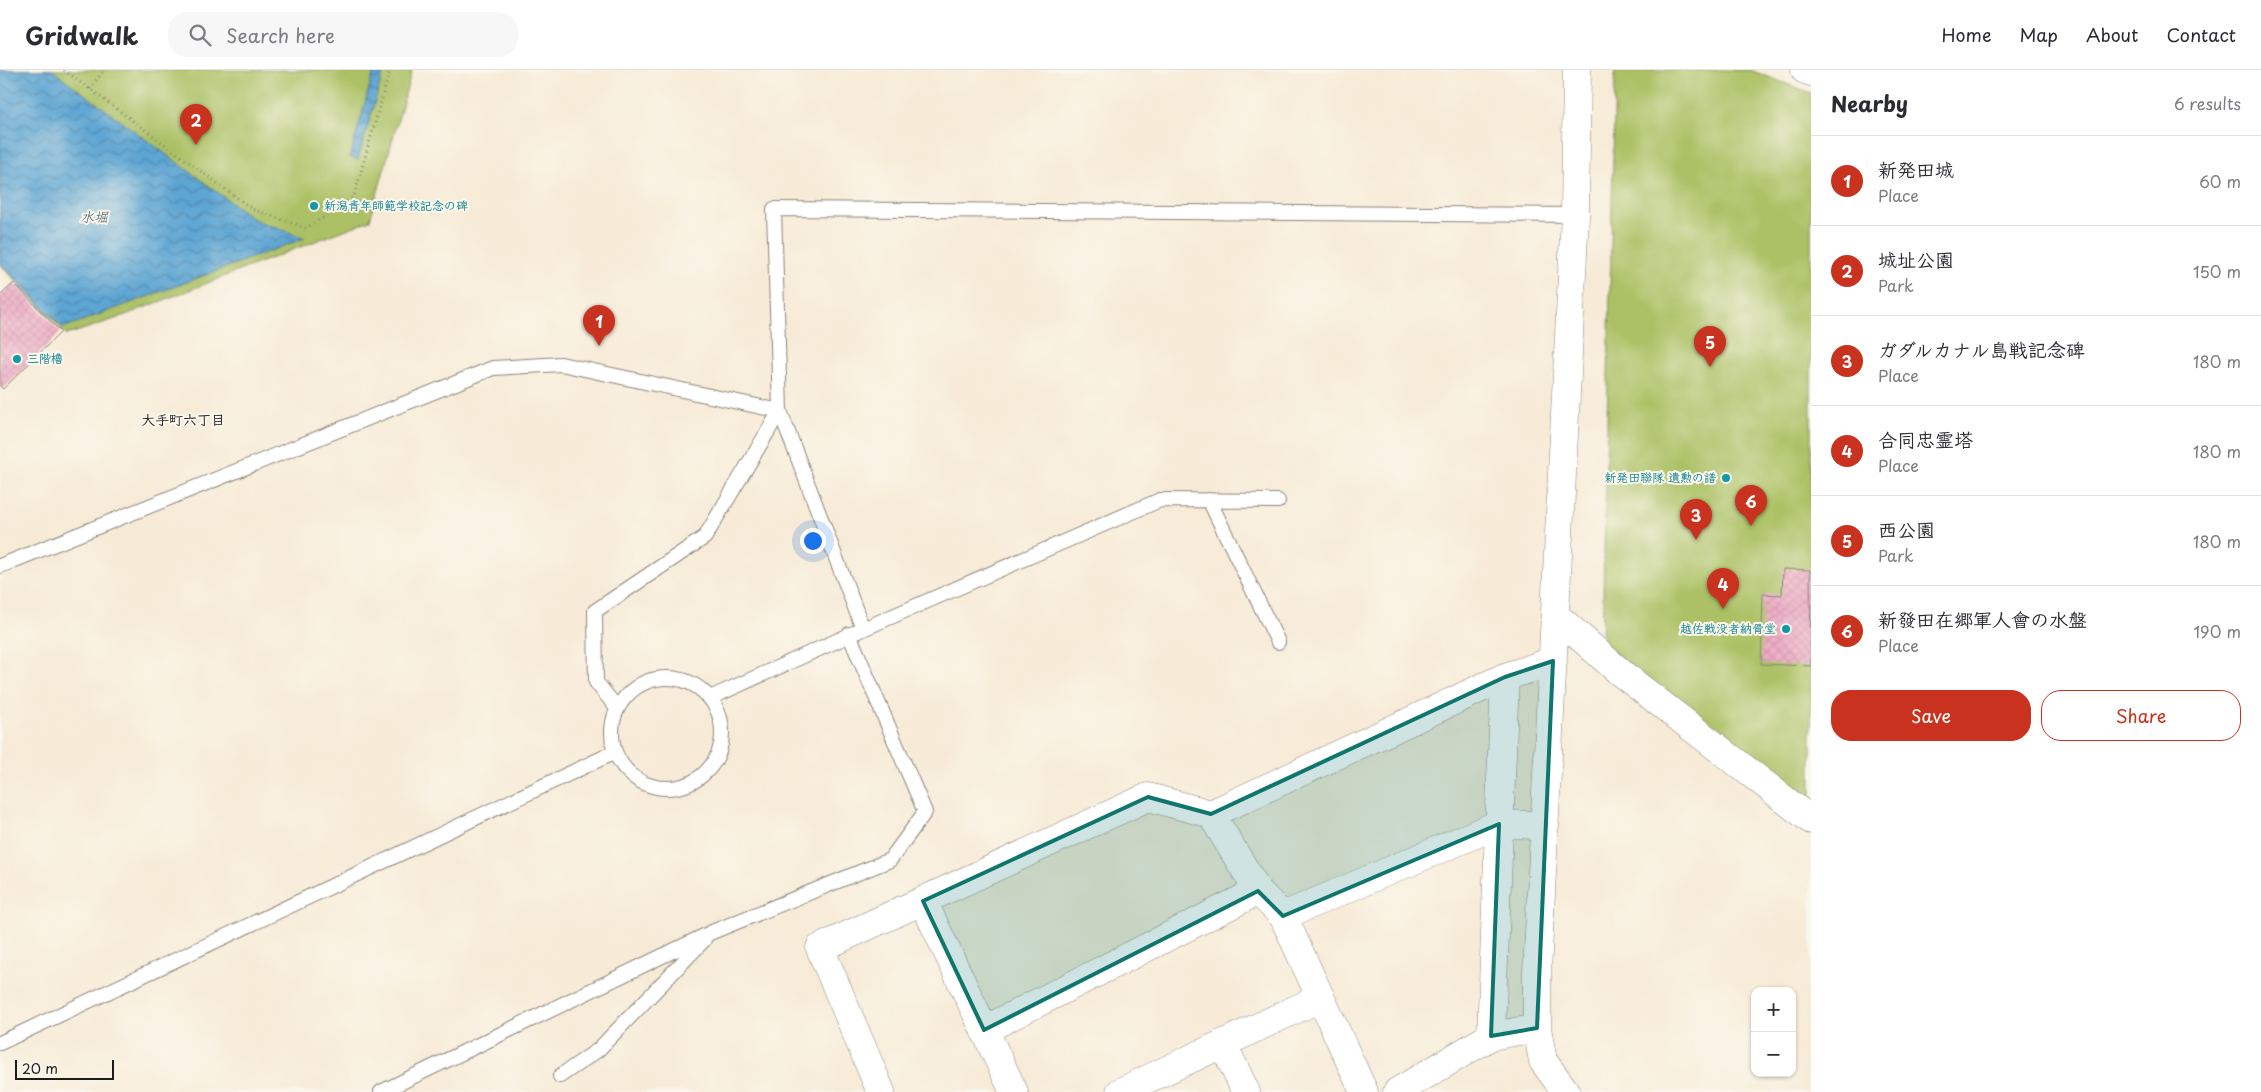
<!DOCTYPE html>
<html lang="en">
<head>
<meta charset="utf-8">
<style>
  :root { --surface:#fff; --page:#f7f7f7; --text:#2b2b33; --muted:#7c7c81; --line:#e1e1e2; --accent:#c8321e }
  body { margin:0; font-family:"Playpen Sans","Klee One",sans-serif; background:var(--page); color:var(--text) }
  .controls { position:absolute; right:15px; bottom:15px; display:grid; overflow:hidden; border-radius:10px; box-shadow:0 1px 4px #0004 }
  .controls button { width:45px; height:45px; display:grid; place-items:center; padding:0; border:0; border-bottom:1px solid var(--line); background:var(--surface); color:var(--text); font:25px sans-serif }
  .scale { position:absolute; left:15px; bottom:12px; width:99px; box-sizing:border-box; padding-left:5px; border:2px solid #1c1c1c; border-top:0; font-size:14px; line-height:18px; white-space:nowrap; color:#1c1c1c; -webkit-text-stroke:4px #fbf7ec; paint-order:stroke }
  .you { position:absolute; left:812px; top:470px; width:18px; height:18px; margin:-12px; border:4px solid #fff; border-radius:50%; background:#1a73e8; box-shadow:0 0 0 8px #1a73e833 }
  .badge { display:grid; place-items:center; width:32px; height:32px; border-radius:50%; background:var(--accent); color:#fff; font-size:16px; font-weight:700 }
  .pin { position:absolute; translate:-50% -41px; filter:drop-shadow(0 1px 2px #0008) }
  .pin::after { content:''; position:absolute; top:26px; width:18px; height:15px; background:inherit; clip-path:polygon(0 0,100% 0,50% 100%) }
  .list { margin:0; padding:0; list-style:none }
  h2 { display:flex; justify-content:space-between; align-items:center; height:65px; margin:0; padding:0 20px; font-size:21px }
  h2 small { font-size:16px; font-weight:400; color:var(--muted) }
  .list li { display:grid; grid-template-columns:32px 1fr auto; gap:15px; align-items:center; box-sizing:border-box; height:90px; padding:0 20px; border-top:1px solid var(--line) }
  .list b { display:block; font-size:19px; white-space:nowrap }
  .list p { margin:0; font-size:16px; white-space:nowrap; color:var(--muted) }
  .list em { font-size:16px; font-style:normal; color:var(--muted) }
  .actions { display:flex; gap:10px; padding:15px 20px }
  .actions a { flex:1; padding:11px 0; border:1px solid var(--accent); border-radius:20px; text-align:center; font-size:18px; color:var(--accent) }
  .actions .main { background:var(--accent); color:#fff }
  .icon { flex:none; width:28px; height:28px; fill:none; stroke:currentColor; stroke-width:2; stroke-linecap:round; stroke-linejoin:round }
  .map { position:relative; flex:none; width:1811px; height:1022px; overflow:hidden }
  header { display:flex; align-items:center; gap:30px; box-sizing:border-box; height:70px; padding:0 25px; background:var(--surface); border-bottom:1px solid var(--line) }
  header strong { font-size:24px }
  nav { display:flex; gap:28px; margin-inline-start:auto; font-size:18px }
  .search { width:350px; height:45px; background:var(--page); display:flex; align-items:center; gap:12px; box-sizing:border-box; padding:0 18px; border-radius:20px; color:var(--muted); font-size:19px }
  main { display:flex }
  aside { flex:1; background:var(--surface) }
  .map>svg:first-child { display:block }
  .green { fill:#acc165; stroke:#646e40 }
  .water { fill:url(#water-waves); stroke:#3c6078 }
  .building { fill:url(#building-cross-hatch) }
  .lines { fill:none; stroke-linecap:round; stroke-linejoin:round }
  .lane-casing { stroke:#8a847a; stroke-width:16 }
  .street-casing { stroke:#8a847a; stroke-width:29 }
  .path { stroke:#8a847a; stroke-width:3; stroke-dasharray:1 4; stroke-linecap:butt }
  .lane { stroke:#fff; stroke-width:14 }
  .street { stroke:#fff; stroke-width:28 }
  .marked { fill:#0f766e; fill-opacity:0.2; stroke:#0f766e; stroke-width:4; stroke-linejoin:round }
  .culture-dot { fill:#0f9aa8; stroke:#fbf7ec; stroke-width:2 }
  .labels { text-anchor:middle; stroke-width:4; stroke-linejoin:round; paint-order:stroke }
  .culture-label { font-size:12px; font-weight:bold; fill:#0d838f; stroke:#fbf7ec; text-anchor:start }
  .water-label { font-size:14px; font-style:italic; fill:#395a6e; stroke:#fbf7ec }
  .neighbourhood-label { font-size:14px; font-weight:bold; fill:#1c1c1c; stroke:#fbf7ec }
</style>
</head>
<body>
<header>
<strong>Gridwalk</strong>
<div class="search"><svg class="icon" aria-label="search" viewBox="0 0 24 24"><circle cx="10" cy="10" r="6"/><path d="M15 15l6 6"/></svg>Search here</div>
<nav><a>Home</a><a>Map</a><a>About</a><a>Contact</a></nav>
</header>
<main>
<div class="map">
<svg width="1811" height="1022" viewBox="0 0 1811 1022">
  <defs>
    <pattern id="water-waves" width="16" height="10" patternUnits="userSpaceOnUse" patternTransform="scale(1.25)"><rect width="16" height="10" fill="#5da5d3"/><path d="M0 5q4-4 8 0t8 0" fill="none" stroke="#4c86aa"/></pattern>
    <pattern id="building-cross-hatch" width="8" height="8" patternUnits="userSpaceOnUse" patternTransform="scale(1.25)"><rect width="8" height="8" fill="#eda4c2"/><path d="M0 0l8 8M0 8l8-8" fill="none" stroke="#cb8da6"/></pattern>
  </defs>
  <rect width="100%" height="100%" fill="#fbf7ec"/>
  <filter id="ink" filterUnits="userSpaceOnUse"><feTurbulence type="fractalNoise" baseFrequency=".02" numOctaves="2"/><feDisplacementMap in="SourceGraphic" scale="10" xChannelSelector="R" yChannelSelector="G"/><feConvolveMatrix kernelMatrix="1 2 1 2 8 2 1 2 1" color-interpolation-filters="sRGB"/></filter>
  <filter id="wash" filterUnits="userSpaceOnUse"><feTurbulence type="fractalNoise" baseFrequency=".0096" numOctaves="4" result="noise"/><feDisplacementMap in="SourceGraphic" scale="20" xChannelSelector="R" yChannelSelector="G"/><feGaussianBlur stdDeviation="1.12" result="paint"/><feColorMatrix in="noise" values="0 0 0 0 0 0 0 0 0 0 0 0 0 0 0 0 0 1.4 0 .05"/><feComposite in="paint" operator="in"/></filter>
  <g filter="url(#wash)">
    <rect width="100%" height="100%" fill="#f7ebd7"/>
    <!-- green -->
    <path class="green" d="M0,0H412L370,150L115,249L67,265L0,194Z
      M1615,0H1750L1811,23V738L1602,572Z"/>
    <!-- water -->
    <path class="water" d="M0,0H52L255,150L305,168L63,258L0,193Z
      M374,0H384L358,90L350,87Z"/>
    <g id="blocks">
      <!-- building -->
      <path class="building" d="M14,213L61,262L3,319L0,316V226Z
        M1783,499L1810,500L1811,596L1761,594L1763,524L1782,525Z"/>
    </g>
  </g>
  <g filter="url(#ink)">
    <use href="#blocks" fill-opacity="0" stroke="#8a847a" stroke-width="1"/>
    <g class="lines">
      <!-- lane casing -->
      <g class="lane-casing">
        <path id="lane" d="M1209,430L1278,572
          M0,496L493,298L561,294L780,341L705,467L595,541L596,612L617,638
          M863,559L1160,430L1278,431
          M612 663a55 55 0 1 1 110 0a55 55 0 1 1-110 0Z
          M710,628L863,559L780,341L774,139L1575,145
          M0,973L615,682
          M560,1006L598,980L704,870
          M381,1022L712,862L890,790L925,742L849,564"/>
      </g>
      <!-- street casing -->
      <g class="street-casing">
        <path id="street" d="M1805,0L1811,2
          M1555,545L1621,603L1811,750
          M1211,744L1258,821L1283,846L1364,1022
          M923,831L1014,1022
          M1283,846L1499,754L1545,755
          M984,960L1258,821
          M1491,966L1505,607
          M1223,974L1246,1022
          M881,1022L820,878L1148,727L1211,744L1505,607L1553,591
          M1120,1022L1320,928
          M1397,1022L1491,966L1537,958
          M1566,1022L1543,991L1537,958V902L1575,145L1577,0"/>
      </g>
      <!-- path -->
      <path class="path" d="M64,0L252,139L306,158L342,136L354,126L390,0
        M90,19L104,0"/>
      <!-- lane -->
      <use href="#lane" class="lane"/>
      <!-- street -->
      <use href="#street" class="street"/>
    </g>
  </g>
  <!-- marked area -->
  <path class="marked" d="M1553,591L1537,958L1491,966L1499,754L1283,846L1258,821L984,960L923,831L1148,727L1211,744L1505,607Z"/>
  <!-- markers -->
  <g class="culture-dot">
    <circle cx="314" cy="136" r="5"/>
    <circle cx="17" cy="289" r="5"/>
    <circle cx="1726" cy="408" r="5"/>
    <circle cx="1786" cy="559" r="5"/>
  </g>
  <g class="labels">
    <!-- culture labels -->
    <g class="culture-label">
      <text x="324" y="140">新潟青年師範学校記念の碑</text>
      <text x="27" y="293">三階櫓</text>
      <text x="1716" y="412" text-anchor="end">新発田聯隊 遺勲の譜</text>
      <text x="1776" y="563" text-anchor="end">越佐戦没者納骨堂</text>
    </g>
    <!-- water labels -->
    <g class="water-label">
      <text x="94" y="152">水堀</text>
    </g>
    <!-- neighbourhood labels -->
    <g class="neighbourhood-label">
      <text x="183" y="355">大手町六丁目</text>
    </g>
  </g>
</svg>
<div class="controls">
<button>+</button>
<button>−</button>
</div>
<div class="scale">20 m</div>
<div class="you"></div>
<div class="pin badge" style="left:599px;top:276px">1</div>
<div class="pin badge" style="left:196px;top:75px">2</div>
<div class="pin badge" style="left:1696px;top:470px">3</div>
<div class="pin badge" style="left:1723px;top:539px">4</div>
<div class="pin badge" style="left:1710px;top:297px">5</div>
<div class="pin badge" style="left:1751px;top:456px">6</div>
</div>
<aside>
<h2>Nearby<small>6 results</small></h2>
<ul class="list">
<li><span class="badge">1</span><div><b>新発田城</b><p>Place</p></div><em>60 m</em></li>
<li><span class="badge">2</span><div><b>城址公園</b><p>Park</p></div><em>150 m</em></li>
<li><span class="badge">3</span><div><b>ガダルカナル島戦記念碑</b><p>Place</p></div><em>180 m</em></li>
<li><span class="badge">4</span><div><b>合同忠霊塔</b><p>Place</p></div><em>180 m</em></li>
<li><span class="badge">5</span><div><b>西公園</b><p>Park</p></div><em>180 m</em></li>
<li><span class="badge">6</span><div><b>新發田在郷軍人會の水盤</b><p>Place</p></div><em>190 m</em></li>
</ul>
<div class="actions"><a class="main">Save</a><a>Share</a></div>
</aside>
</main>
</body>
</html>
